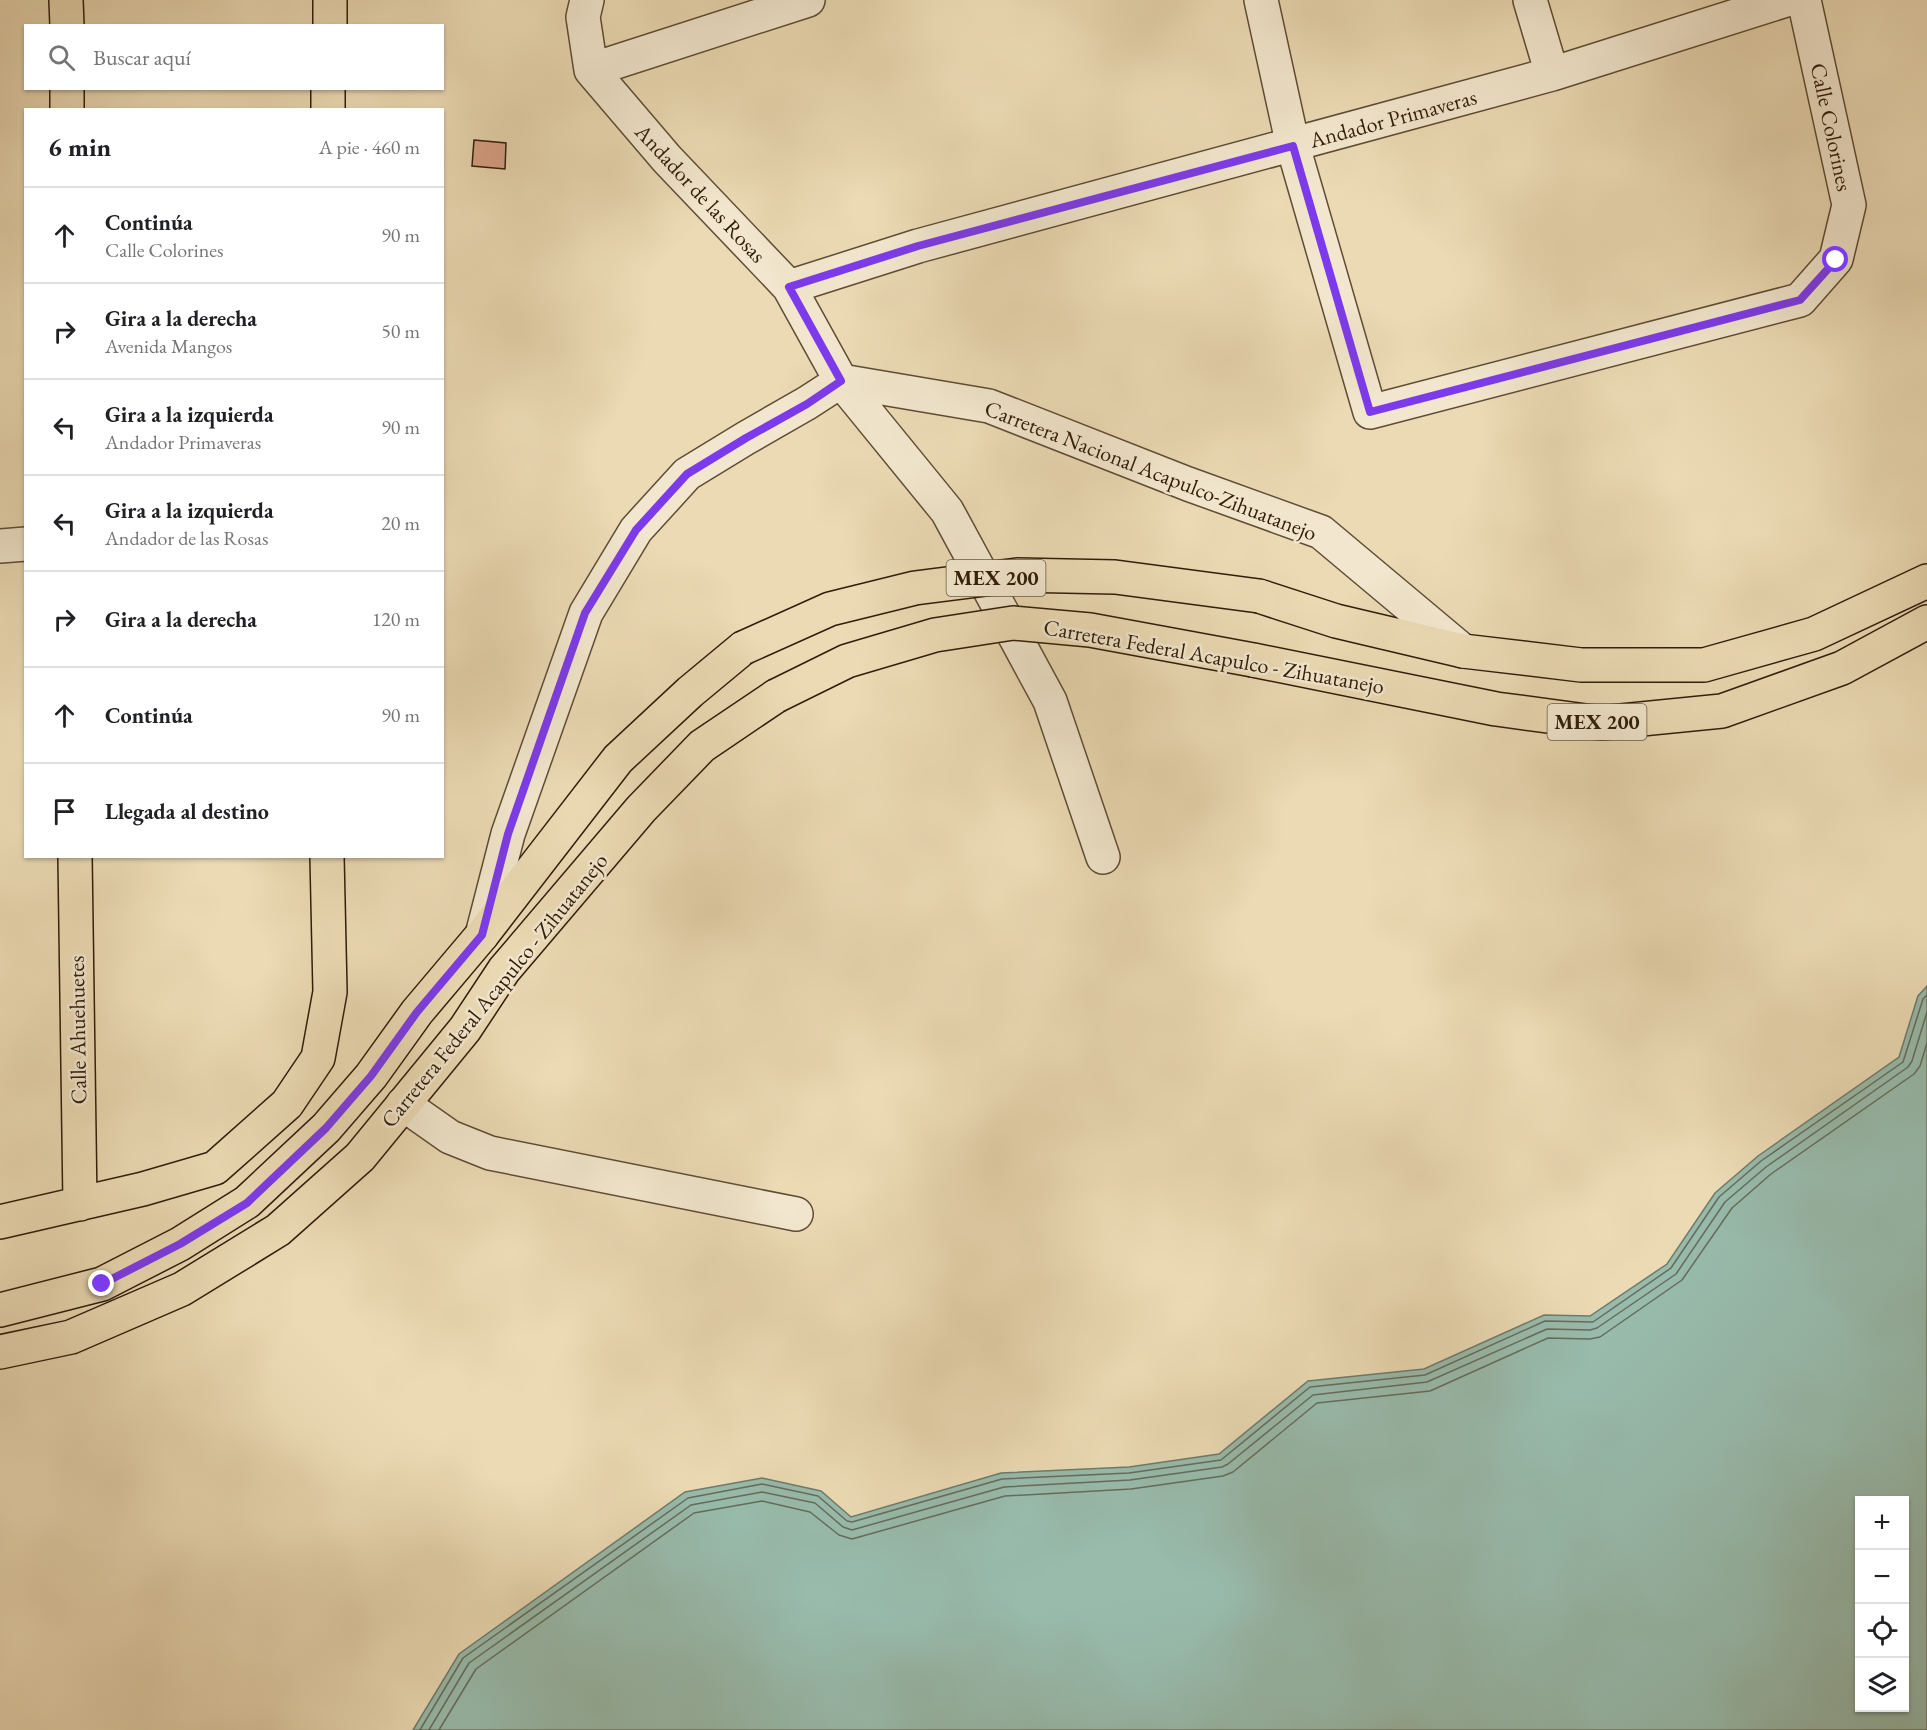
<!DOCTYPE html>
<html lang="es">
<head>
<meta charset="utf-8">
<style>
  :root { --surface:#fff; --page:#f6f6f6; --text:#202124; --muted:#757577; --line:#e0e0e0 }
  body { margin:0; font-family:"EB Garamond",serif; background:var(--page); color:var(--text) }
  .controls { position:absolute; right:18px; bottom:18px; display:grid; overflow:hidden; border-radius:0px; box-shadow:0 2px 4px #0004 }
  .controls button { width:54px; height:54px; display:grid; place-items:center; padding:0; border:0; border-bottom:2px solid var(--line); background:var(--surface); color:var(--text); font:30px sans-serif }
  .stop { position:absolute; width:18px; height:18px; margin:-14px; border:4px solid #7c3aed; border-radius:50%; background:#fff }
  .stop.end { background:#7c3aed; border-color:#fff; box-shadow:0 2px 6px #0008 }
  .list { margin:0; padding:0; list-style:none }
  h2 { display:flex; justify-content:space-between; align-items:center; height:78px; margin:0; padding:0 24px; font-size:26px }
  h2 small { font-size:20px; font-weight:400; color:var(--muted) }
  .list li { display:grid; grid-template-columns:39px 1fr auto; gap:18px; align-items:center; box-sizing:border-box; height:96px; padding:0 24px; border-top:2px solid var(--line) }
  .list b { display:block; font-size:22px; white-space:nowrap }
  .list p { margin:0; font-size:20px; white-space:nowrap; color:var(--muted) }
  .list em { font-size:20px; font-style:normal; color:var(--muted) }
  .icon { flex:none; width:33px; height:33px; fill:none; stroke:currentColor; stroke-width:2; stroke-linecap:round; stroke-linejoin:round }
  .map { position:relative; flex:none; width:1927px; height:1730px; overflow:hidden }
  .search { position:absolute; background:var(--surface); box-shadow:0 2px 4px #0004; left:24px; top:24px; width:420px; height:66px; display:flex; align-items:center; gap:15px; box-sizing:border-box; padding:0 21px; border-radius:0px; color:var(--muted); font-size:22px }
  .panel { position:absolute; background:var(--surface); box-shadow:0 2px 4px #0004; left:24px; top:108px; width:420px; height:750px; border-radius:0px }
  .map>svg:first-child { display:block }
  .water { fill:#98bbac; stroke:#6e7b6b; stroke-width:1.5; fill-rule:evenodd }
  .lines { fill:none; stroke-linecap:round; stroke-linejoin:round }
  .shore { stroke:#646c5b; stroke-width:1.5 }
  .building { fill:#daa389; stroke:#301c0a; stroke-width:1.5 }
  .minor-casing { stroke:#5f4c34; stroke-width:36 }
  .major-casing { stroke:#301c0a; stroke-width:36 }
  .minor { stroke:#f2e7ce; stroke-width:33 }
  .major { stroke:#ebdab4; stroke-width:33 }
  .major-bridge-casing { stroke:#301c0a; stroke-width:36; stroke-linecap:butt }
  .major-bridge { stroke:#ebdab4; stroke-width:33 }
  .route { stroke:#7c3aed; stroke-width:8 }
  .labels { text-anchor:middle; stroke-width:5; stroke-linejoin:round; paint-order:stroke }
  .shield { fill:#f2e7ce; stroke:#6a5945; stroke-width:1.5 }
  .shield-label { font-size:21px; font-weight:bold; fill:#301c0a }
  .street-label { font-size:22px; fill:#301c0a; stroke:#f2e7ce }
</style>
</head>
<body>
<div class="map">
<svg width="1927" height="1730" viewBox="0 0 1927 1730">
  <rect width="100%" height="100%" fill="#ebdab4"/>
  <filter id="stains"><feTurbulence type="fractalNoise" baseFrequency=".00333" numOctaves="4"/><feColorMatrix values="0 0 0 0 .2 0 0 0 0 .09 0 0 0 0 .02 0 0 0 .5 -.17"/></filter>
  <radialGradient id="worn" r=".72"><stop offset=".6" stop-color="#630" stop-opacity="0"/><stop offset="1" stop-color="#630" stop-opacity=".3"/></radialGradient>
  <!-- water -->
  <path class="water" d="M1927,986V1730H413L459,1654L685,1492L762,1478L821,1491L851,1517L1001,1473L1129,1467L1219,1454L1308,1381L1424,1369L1544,1315L1590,1316L1667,1264L1715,1193L1758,1156L1899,1057L1918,996ZM1860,1500H1904V1708H1860Z"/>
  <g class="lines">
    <!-- shore -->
    <path class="shore" d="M420,1730L463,1658L688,1498L762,1484L818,1496L847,1521L852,1522L1002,1479L1129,1473L1221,1460L1310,1387L1425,1375L1545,1321L1593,1322L1671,1268L1719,1197L1761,1161L1903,1062L1923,999L1927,995
      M429,1730L469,1663L691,1505L762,1492L815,1503L843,1527L852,1530L1004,1487L1130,1480L1222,1467L1228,1464L1313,1395L1427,1382L1547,1329L1590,1330L1597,1328L1676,1274L1725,1202L1766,1167L1908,1067L1912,1061L1927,1012
      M439,1730L476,1669L694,1513L762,1501L810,1512L839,1535L852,1539L1005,1496L1131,1489L1223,1476L1233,1472L1317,1403L1430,1391L1548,1338L1590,1339L1600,1337L1682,1280L1732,1208L1771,1174L1914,1074L1920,1066L1927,1043"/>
  </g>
  <!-- building -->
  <path class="building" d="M474,140L506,143L505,169L472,166Z"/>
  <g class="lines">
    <!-- minor casing -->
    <g class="minor-casing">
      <path id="minor" d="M587,0L583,17L591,70L667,159L789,287L841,381L947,511L1050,701L1103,857
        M1261,0L1293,146L1370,412L1800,300L1836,259L1849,205L1804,0
        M1530,0L1552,74
        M591,70L808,0
        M789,287L918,246L1552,74L1786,0
        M0,546L26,544
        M482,935L508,834L586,613L636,530L687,474L746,438L807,403L841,381L989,406L1188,484L1321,532L1463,651
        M403,1104L450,1137L490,1153L796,1214"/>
    </g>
    <!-- major casing -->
    <g class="major-casing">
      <path id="major" d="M66,0L67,26
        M330,26V0
        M67,88V110
        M328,110V88
        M1259,596L1336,621L1463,651L1581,665H1704L1814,634L1927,581
        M1253,660L1496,709L1601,723L1722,711L1842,668L1927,622
        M75,856L80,1204
        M0,1222L143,1189L215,1168L287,1104L318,1058L330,992L327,856
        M0,1310L102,1284L180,1244L247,1202L326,1128L371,1076L417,1012L482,935L618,759L690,692L743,648
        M0,1352L71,1337L182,1289L278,1230L360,1157L465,1029L504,970L641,809L702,746L776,696"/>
    </g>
    <!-- minor -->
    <use href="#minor" class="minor"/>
    <!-- major -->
    <use href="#major" class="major"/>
    <!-- major-bridge casing -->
    <g class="major-bridge-casing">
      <path id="major-bridge" d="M743,648L830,609L915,588L1017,575L1115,577L1259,596
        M776,696L847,661L935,635L1013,623L1090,630L1253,660"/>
    </g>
    <!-- major-bridge -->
    <use href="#major-bridge" class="major-bridge"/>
  </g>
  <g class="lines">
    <!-- route -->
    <path class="route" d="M102,1284L180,1244L247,1203L326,1128L371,1076L417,1012L482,935L508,834L585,613L636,530L687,474L746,438L807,404L841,381L789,287L918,246L1293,146L1370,412L1800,300L1836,260"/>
  </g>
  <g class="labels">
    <!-- shield labels -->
    <g class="shield">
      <rect x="946.5" y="560" width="99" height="36" rx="4.5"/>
      <rect x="1547.5" y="704" width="99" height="36" rx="4.5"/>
    </g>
    <g class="shield-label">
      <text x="996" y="585">MEX 200</text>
      <text x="1597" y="729">MEX 200</text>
    </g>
    <!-- street labels -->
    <g class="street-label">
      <text transform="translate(1393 118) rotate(-15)" y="8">Andador Primaveras</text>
      <text transform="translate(1832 127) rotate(78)" y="8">Calle Colorines</text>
      <text transform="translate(701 193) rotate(47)" y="8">Andador de las Rosas</text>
      <text transform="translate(1151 470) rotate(21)" y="8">Carretera Nacional Acapulco-Zihuatanejo</text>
      <text transform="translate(1214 656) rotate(10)" y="8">Carretera Federal Acapulco - Zihuatanejo</text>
      <text transform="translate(494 990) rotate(-51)" y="8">Carretera Federal Acapulco - Zihuatanejo</text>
      <text transform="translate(77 1030) rotate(-91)" y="8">Calle Ahuehuetes</text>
    </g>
  </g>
  <rect width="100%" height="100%" filter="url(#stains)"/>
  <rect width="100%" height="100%" fill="url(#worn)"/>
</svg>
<div class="controls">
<button>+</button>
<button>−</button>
<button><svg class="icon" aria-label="locate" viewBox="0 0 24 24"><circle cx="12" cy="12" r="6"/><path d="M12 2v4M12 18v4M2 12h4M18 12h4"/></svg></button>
<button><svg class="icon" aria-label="layers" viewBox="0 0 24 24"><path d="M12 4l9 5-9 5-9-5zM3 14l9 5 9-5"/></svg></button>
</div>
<div class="stop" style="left:1836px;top:260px"></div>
<div class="stop end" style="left:102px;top:1284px"></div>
<div class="search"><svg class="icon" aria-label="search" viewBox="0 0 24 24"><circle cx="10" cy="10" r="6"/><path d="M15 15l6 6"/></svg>Buscar aquí</div>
<section class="panel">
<h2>6 min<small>A pie · 460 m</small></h2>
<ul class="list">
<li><svg class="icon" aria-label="ahead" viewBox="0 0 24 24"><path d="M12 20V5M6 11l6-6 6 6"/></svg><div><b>Continúa</b><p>Calle Colorines</p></div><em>90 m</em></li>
<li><svg class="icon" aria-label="right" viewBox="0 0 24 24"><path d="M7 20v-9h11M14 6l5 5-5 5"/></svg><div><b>Gira a la derecha</b><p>Avenida Mangos</p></div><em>50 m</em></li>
<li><svg class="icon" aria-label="left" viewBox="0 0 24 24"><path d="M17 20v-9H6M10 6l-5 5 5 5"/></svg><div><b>Gira a la izquierda</b><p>Andador Primaveras</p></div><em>90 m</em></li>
<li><svg class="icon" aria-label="left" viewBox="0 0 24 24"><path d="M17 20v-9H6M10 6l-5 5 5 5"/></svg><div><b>Gira a la izquierda</b><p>Andador de las Rosas</p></div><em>20 m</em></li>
<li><svg class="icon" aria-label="right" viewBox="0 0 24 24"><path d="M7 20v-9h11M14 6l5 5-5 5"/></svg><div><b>Gira a la derecha</b></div><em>120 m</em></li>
<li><svg class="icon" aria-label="ahead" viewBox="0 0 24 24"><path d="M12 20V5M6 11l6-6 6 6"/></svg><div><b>Continúa</b></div><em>90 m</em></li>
<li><svg class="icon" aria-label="arrive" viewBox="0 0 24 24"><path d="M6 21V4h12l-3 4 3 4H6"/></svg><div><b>Llegada al destino</b></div></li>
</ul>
</section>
</div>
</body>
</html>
